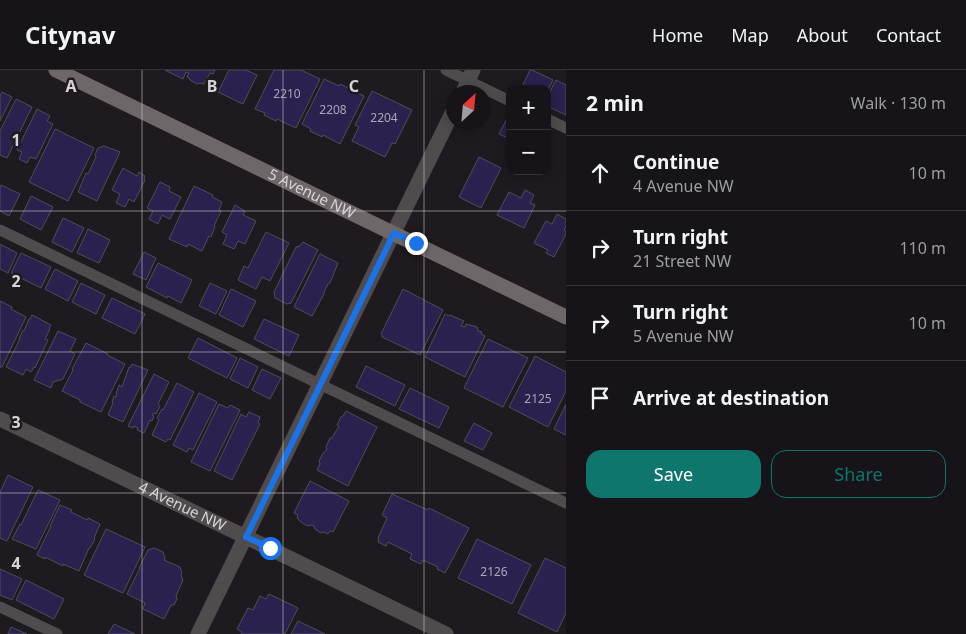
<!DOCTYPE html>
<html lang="en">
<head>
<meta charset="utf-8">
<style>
  :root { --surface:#161418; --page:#232125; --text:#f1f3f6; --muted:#9e9ea2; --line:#353337; --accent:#0f766e }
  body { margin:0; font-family:"Noto Sans",sans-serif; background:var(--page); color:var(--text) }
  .controls { position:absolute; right:15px; top:15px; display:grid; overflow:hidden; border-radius:10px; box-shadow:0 2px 12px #0003 }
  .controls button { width:45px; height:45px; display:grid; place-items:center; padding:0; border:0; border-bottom:1px solid var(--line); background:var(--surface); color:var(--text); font:25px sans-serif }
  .compass { position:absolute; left:446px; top:15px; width:45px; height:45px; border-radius:50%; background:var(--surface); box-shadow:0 2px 12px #0003; rotate:26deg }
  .stop { position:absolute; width:15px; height:15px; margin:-11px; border:4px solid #1a73e8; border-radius:50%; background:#fff }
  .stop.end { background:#1a73e8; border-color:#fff; box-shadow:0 1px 5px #0008 }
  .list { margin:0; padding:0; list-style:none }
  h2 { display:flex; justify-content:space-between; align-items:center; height:65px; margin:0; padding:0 20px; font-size:21px }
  h2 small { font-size:16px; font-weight:400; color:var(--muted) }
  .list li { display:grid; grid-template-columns:32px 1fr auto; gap:15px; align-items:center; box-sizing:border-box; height:75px; padding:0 20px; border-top:1px solid var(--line) }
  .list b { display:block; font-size:19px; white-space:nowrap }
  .list p { margin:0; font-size:16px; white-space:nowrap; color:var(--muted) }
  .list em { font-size:16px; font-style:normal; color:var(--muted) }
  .actions { display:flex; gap:10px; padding:15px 20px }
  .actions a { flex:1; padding:11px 0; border:1px solid var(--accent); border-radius:15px; text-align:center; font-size:18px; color:var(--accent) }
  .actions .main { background:var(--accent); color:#fff }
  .icon { flex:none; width:28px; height:28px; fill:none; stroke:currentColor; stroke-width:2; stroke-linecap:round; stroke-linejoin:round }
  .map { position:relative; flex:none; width:566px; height:564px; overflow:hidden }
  header { display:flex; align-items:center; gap:30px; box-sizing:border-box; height:70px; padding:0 25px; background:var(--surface); border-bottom:1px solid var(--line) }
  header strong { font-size:24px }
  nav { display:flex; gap:28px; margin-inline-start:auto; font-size:18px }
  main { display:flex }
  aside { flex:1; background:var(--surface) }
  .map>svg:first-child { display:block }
  .building { fill:#2b204e; stroke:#4f4e56 }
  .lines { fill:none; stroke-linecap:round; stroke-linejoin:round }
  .lane { stroke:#504c4e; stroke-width:11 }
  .street { stroke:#504c4e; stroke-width:15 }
  .secondary { stroke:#6d676a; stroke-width:15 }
  .route { stroke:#1a73e8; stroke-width:6 }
  .grid { fill:none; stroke:#d7d4d8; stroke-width:1; stroke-opacity:0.55 }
  .labels { text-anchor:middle; stroke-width:5; stroke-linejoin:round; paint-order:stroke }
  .number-label { font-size:12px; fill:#aca7b6 }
  .street-label { font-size:15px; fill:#d7d4d8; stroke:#1e1a20 }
  .grid-label { font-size:16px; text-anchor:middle; font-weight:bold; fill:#d7d4d8; stroke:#1e1a20; stroke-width:5; stroke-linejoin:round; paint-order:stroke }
</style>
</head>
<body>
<header>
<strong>Citynav</strong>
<nav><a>Home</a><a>Map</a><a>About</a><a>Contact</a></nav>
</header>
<main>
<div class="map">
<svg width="566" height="564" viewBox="0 0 566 564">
  <rect width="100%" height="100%" fill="#1e1a20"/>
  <!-- building -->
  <path class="building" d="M165,0H215L213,4L210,3L204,14L200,13L197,14L190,10L189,8L187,7L189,3L186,2L183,9Z
    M229,0H246L257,5L243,34L218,22Z
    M274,0H301L320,9L296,58L277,49L276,51L264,45L265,43L255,39Z
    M530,0H532L553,10L547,22V19H521Z
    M324,9L339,16L340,14L364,26L340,74L323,65L322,67L310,61L311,59L302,54Z
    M556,10L566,15V45L547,36V27Z
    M372,21L412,40L395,74L392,73L385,87L352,71L359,57L355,55Z
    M2,22L12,27L0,51V26Z
    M16,29L32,37L7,88L0,85V61Z
    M37,39L50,46L47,51L53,54L36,89L30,87L27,93L19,89L22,82L17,80Z
    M510,43V69L499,64Z
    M55,59L94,78L68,131L29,112Z
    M104,76L120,82L97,131L78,122L86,103L88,104L96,87L95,85L98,78Z
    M479,87L501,98L481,138L459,127Z
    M123,98L137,106L139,102L145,106L144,109L145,110L134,132L129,129L125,137L116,133L120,124L112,120Z
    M160,112L170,117L169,121L181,127L170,149L162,145L158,154L149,149L153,141L147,138Z
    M1,115L20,124L9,146L0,141V118Z
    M194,116L213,125L212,127L222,132L219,140L221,141L214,156L215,157L211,167L209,166L202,181L188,174L187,177L169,169Z
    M525,120L534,125L530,133L535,135L524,158L497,145L509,122L521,128Z
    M31,126L53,137L41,160L20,149Z
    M235,135L245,141L243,145L256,151L245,174L238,171L234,179L223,174L227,165L222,162Z
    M557,144L566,149V156L564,160L566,161V164L554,187L546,183L548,180L534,173L546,151L552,154Z
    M63,148L84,158L72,182L52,172Z
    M88,159L110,170L99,193L77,183Z
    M266,162L289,173L270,211L262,207L256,219L238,210L244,196L248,198Z
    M303,172L318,180L291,233L287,234L275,228L274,222L296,177L300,176Z
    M0,174L17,183L8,203L0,199Z
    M144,182L156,188L146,210L133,204Z
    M21,183L51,197L41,218L11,203Z
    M320,184L338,193L330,213L328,214L324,222V224L312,246L294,237Z
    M158,193L192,210L181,233L168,226L167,228L146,217Z
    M55,199L78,211L68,231L45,219Z
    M81,213L105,225L96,244L72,232Z
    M210,213L227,221L216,244L199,236Z
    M231,219L256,231L243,257L219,245Z
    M403,219L443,240L420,285L382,267V265L381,264Z
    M112,228L145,244L135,264L102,248Z
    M0,231L12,237L11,239L26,247L2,297H0Z
    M445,244L449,246L450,245L464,251L461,256L465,257L466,254L477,257L478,261L482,262L481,264L485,266L465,307L425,287Z
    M32,245L51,255L49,258L50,259L45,269L48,270L35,298L34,297L31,302L26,299L23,305L6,297L20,269H19L23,260L24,261L29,249H30Z
    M264,249L299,265L289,286L254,269Z
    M58,261L76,269L70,281L75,284L63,309L53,312L51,318L34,310Z
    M198,268L237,288L227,308L188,288Z
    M488,269L528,288L503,337L464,318Z
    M86,273L108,284L107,285L125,294L101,342L80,332V330L62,321L73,300L72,299Z
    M535,286L566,302V321L548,357L509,337Z
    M240,288L258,297L248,318L230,309Z
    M132,294L148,300L123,352L108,345L113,333L112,332L114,326L116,327L117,325L116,324L119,315L122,317L129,297L130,298Z
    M366,296L405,315L395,336L356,317Z
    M262,299L281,308L270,329L252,320Z
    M154,304L169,312L158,334L160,336L156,344L153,343L152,345L154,346L152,351L150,350L144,363L137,360L138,358L134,356L133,358L128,356Z
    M177,313L194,322L170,370L168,369L166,372L152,365L159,350L157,348L162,339L163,340Z
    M410,318L449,337L439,358L399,339Z
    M199,323L217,332L193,380L189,378L187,382L173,375Z
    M219,334L228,338L230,335L240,340L210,401L191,392Z
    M566,334V365L554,359Z
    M346,341L377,357L348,416L317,400L320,394L319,391L323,383L325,382L327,379L326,377L330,368H332L336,361L339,357L337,355L341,347L343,346Z
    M249,342L260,347L258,353L260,354L232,410L214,401L241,344L246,347Z
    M474,353L492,363L483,380L464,371Z
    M8,405L33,417L7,471L0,468V422Z
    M310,411L349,431L333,462L330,461L328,464L324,462L321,463L315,459L314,456L311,455L308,456L301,452L297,448L298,445L294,443Z
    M38,420L60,430L36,479L12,469L20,454L21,455Z
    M392,424L428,440L429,438L469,458L445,503L437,499L438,497L423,490L421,494L410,489L412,484L388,472L386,476L378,472L379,469L378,468L387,448L382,445Z
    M60,435L72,440L71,442L87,450L88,448L100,454L94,468L95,469L90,478H89L79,501L63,494V496L45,487V489L37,485L51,456H50Z
    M106,459L145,477L123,523L84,505Z
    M477,469L531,495L512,534L458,508Z
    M154,478L163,482L165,488L164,490L180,497L182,503L181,505L183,510L176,526L177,529L174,535H171L164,549L143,539L145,533L127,524L140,498H139L148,480Z
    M545,488L566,498V543L557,562L518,543Z
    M0,500V499L22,509L12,530L0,525Z
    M26,510L64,529L54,549L16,530Z
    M269,524L298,538L285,564H241L242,562L237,559L248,538L253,540L260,526L266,529Z
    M298,551L325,564H291Z
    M114,554L135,564H108Z
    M11,557L27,564H8Z"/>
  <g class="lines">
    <!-- lane -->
    <path class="lane" d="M446,0L510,31
      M547,49L566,58
      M0,160L566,433
      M0,537L57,564"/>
    <!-- street -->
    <g class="street">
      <path d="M463,22L473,0"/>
      <path id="s1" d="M0,349L246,467L446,564"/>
      <path d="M198,564L453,41"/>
    </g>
    <!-- secondary -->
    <path class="secondary" id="s2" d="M56,0L566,247"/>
  </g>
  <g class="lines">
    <!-- route -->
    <path class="route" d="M270,478L246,467L256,447L394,163L416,173"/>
  </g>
  <!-- grid -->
  <path class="grid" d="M142,0V564M283,0V564M424,0V564M0,141H566M0,282H566M0,423H566"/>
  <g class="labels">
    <!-- number labels -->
    <g class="number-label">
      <text x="287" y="28">2210</text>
      <text x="333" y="44">2208</text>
      <text x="384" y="52">2204</text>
      <text x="538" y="333">2125</text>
      <text x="494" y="506">2126</text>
    </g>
    <!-- street labels -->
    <g class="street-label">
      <text dy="5" stroke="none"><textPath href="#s2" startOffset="284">5 Avenue NW</textPath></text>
      <text dy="5" stroke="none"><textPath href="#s1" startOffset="202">4 Avenue NW</textPath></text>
    </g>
  </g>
  <g class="grid-label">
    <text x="71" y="22">A</text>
    <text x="212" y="22">B</text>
    <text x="354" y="22">C</text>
    <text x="16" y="76">1</text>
    <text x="16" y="217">2</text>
    <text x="16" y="358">3</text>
    <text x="16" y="499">4</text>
  </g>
</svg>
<div class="controls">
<button>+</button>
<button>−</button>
</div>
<svg class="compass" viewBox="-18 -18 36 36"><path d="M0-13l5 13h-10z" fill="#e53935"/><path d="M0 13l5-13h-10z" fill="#9e9ea2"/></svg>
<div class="stop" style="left:270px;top:478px"></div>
<div class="stop end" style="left:416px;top:173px"></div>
</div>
<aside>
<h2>2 min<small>Walk · 130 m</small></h2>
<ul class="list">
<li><svg class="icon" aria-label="ahead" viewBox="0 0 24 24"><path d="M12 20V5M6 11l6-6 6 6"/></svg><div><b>Continue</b><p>4 Avenue NW</p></div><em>10 m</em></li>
<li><svg class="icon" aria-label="right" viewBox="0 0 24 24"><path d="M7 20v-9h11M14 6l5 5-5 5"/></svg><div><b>Turn right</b><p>21 Street NW</p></div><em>110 m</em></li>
<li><svg class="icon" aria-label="right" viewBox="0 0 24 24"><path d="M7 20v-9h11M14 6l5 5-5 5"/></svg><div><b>Turn right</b><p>5 Avenue NW</p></div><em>10 m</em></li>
<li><svg class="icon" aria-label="arrive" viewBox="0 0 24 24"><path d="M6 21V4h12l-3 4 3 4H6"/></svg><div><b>Arrive at destination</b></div></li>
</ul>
<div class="actions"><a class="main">Save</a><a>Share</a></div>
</aside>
</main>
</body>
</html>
